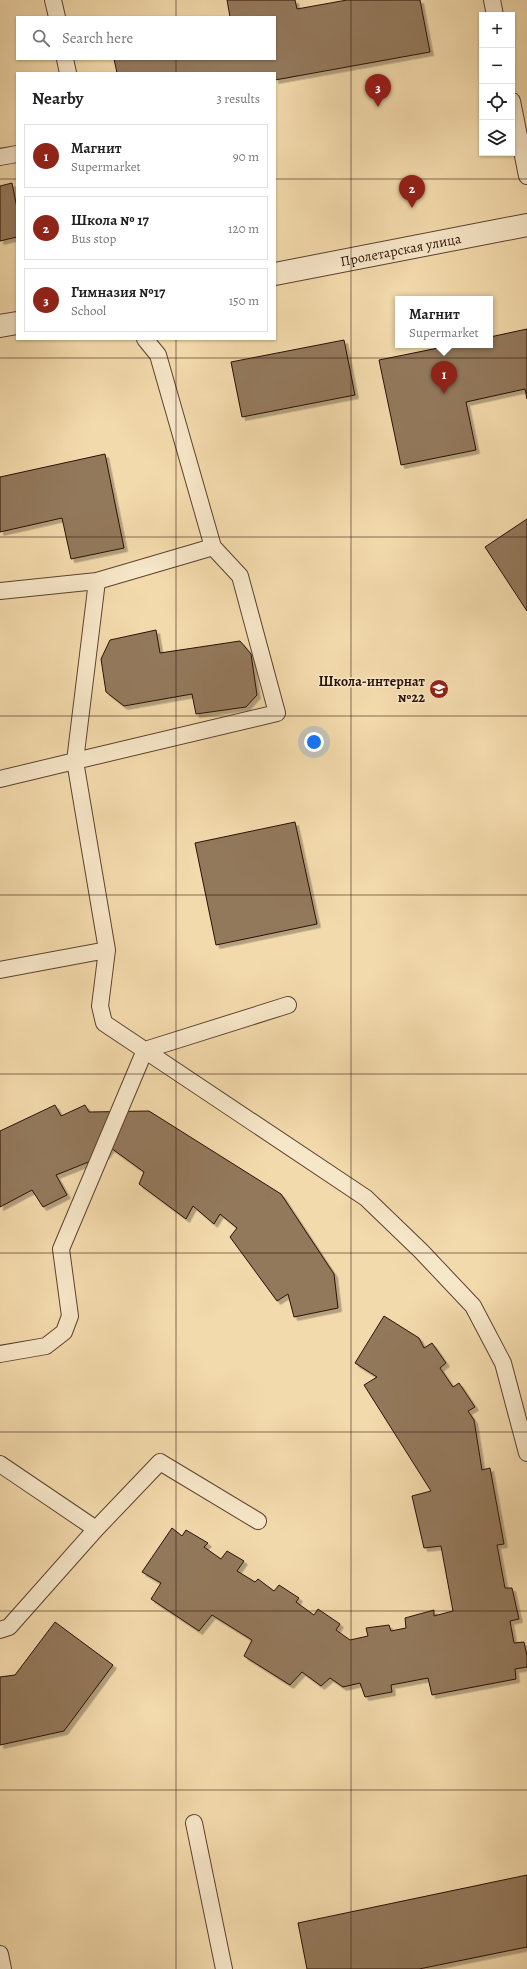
<!DOCTYPE html>
<html lang="en">
<head>
<meta charset="utf-8">
<style>
  :root { --surface:#fff; --page:#f6f6f6; --text:#222; --muted:#767676; --line:#e0e0e0; --accent:#8f2418 }
  body { margin:0; font-family:Alegreya,serif; background:var(--page); color:var(--text) }
  .controls { position:absolute; right:12px; top:12px; display:grid; overflow:hidden; border-radius:0px; box-shadow:0 1px 3px #0004 }
  .controls button { width:36px; height:36px; display:grid; place-items:center; padding:0; border:0; border-bottom:1px solid var(--line); background:var(--surface); color:var(--text); font:20px sans-serif }
  .you { position:absolute; left:314px; top:742px; width:14px; height:14px; margin:-10px; border:3px solid #fff; border-radius:50%; background:#1a73e8; box-shadow:0 0 0 6px #1a73e833 }
  .badge { display:grid; place-items:center; width:26px; height:26px; border-radius:50%; background:var(--accent); color:#fff; font-size:13px; font-weight:700 }
  .pin { position:absolute; translate:-50% -33px; filter:drop-shadow(0 1px 2px #0008) }
  .pin::after { content:''; position:absolute; top:21px; width:14px; height:12px; background:inherit; clip-path:polygon(0 0,100% 0,50% 100%) }
  .popup { position:absolute; left:395px; top:296px; width:98px; height:52px; box-sizing:border-box; display:grid; place-content:center; border-radius:0px; background:var(--surface); filter:drop-shadow(0 1px 3px #0005); font-size:13px; white-space:nowrap; color:var(--muted) }
  .popup b { font-size:15px; color:var(--text) }
  .popup::after { content:''; position:absolute; left:50%; top:100%; margin-left:-8px; border:8px solid transparent; border-top-color:var(--surface) }
  .list { margin:0; padding:0; list-style:none }
  h2 { display:flex; justify-content:space-between; align-items:center; height:52px; margin:0; padding:0 16px; font-size:17px }
  h2 small { font-size:13px; font-weight:400; color:var(--muted) }
  .list li { display:grid; grid-template-columns:26px 1fr auto; gap:12px; align-items:center; box-sizing:border-box; height:64px; margin:0 8px 8px; padding:0 8px; border:1px solid var(--line); border-radius:0px }
  .list b { display:block; font-size:15px; white-space:nowrap }
  .list p { margin:0; font-size:13px; white-space:nowrap; color:var(--muted) }
  .list em { font-size:13px; font-style:normal; color:var(--muted) }
  .icon { flex:none; width:22px; height:22px; fill:none; stroke:currentColor; stroke-width:2; stroke-linecap:round; stroke-linejoin:round }
  .map { position:relative; flex:none; width:527px; height:1969px; overflow:hidden }
  .search { position:absolute; background:var(--surface); box-shadow:0 1px 3px #0004; left:16px; top:16px; width:260px; height:44px; display:flex; align-items:center; gap:10px; box-sizing:border-box; padding:0 14px; border-radius:0px; color:var(--muted); font-size:15px }
  .panel { position:absolute; background:var(--surface); box-shadow:0 1px 3px #0004; left:16px; top:72px; width:260px; height:268px; border-radius:0px }
  .map>svg:first-child { display:block }
  .building { fill:#93795b; stroke:#2b1004; filter:url(#shadow) }
  .lines { fill:none; stroke-linecap:round; stroke-linejoin:round }
  .service-casing { stroke:#5d422e; stroke-width:18 }
  .tertiary-casing { stroke:#5d422e; stroke-width:24 }
  .service { stroke:#f7e7c9; stroke-width:16 }
  .tertiary { stroke:#f7e7c9; stroke-width:22 }
  .grid { fill:none; stroke:#2b1004; stroke-width:1; stroke-opacity:0.55 }
  .labels { text-anchor:middle; stroke-width:3; stroke-linejoin:round; paint-order:stroke }
  .street-label { font-size:14px; fill:#2b1004; stroke:#f7e7c9 }
  .poi-label { font-size:14px; font-weight:bold; fill:#2b1004; stroke:#f7e7c9; text-anchor:end }
</style>
</head>
<body>
<div class="map">
<svg width="527" height="1969" viewBox="0 0 527 1969">
  <defs>
    <filter id="shadow"><feDropShadow dx="3.5" dy="3.5" stdDeviation="0" flood-color="#0004"/></filter>
  </defs>
  <rect width="100%" height="100%" fill="#f3daac"/>
  <filter id="stains"><feTurbulence type="fractalNoise" baseFrequency=".005" numOctaves="4"/><feColorMatrix values="0 0 0 0 .2 0 0 0 0 .09 0 0 0 0 .02 0 0 0 .5 -.17"/></filter>
  <radialGradient id="worn" r=".72"><stop offset=".6" stop-color="#630" stop-opacity="0"/><stop offset="1" stop-color="#630" stop-opacity=".3"/></radialGradient>
  <!-- building -->
  <path class="building" d="M227,0H295L297,9L347,0H420L430,52L275,80V73H117L114,59H275V17H230Z
    M12,183L17,208V237L0,241V186Z
    M527,329V399L525,389L466,402L476,450L401,465L379,360L453,345H490V337Z
    M344,340L355,395L242,417L231,362Z
    M105,454L124,548L71,559L62,518L0,532V477Z
    M527,519V611L485,547Z
    M156,630L160,653L240,641L251,654L257,695L246,707L196,714L192,694L124,706L106,692L101,659L110,640Z
    M295,822L317,924L216,945L195,843Z
    M55,1105L61,1116L85,1105L89,1112L149,1111L281,1194L334,1274L338,1308L294,1317L288,1294L277,1301L230,1237L237,1228L220,1214L214,1224L193,1206L186,1219L139,1184L144,1172L111,1148L106,1155L56,1175L67,1195L43,1207L32,1190L0,1207V1131Z
    M384,1316L419,1338L424,1348L432,1343L446,1363L440,1368L453,1387L459,1383L475,1407L468,1411L474,1420L482,1470L490,1468L504,1544L497,1545L505,1588H512L519,1619L510,1621L514,1643L524,1642L527,1656V1667L515,1669L516,1679L432,1695L428,1678L391,1685L392,1692L365,1697L360,1683L343,1687L330,1678L321,1686L302,1672L290,1685L244,1656L252,1640L212,1615L199,1631L151,1599L161,1583L142,1572L172,1528L182,1536L186,1530L208,1543L204,1547L221,1559L227,1551L244,1561L237,1571L255,1582L258,1579L274,1591L279,1585L299,1598L296,1602L314,1615L318,1609L340,1624L336,1630L350,1640L368,1636L366,1628L389,1625L391,1631L406,1628L405,1618L434,1610V1616L453,1611L441,1546L424,1548L412,1496L431,1491L364,1385L377,1377L355,1363Z
    M55,1622L113,1665L64,1731L0,1745V1677L15,1675Z
    M527,1875V1947L419,1969H307L298,1923Z"/>
  <g class="lines">
    <!-- service casing -->
    <g class="service-casing">
      <path id="service" d="M53,0L57,17
        M492,0L495,15
        M65,59L68,73
        M512,101L527,176
        M0,157L17,154
        M97,581L213,547L158,355L145,339
        M0,591L97,581L75,761L0,779
        M107,950L100,1006L104,1023L366,1198L421,1251L473,1306L503,1363L527,1453
        M0,970L107,950L75,761L277,713L240,576L213,547
        M0,1354L46,1346L64,1332L70,1316L61,1249L145,1050L288,1005
        M0,1464L96,1529
        M0,1630L9,1627L96,1529L160,1462L258,1521
        M194,1823L224,1969
        M0,1954L3,1969"/>
    </g>
    <!-- tertiary casing -->
    <g class="tertiary-casing">
      <g id="tertiary">
        <path id="s1" d="M275,274L527,225"/>
        <path d="M0,326L17,323"/>
      </g>
    </g>
    <!-- service -->
    <use href="#service" class="service"/>
    <!-- tertiary -->
    <use href="#tertiary" class="tertiary"/>
  </g>
  <!-- grid -->
  <path class="grid" d="M176,0V17M351,0V1969M176,59V73M0,179H17M275,179H527M176,339V1969M0,358H527M0,537H527M0,716H527M0,895H527M0,1074H527M0,1253H527M0,1432H527M0,1611H527M0,1790H527"/>
  <!-- icons -->
  <defs>
    <g id="school-disc" transform="scale(1)"><circle r="9.5" fill="#8f2418" stroke="#f7e7c9"/><path d="M0-5L7-2L0 1L-7-2ZM-4 1L0 2.5L4 1V4Q0 6-4 4Z" fill="#fff"/></g>
  </defs>
  <g fill-rule="evenodd">
    <use href="#school-disc" x="439" y="689"/>
  </g>
  <g class="labels">
    <!-- street labels -->
    <g class="street-label">
      <text dy="5" stroke="none"><textPath href="#s1" startOffset="128">Пролетарская улица</textPath></text>
    </g>
    <!-- poi labels -->
    <g class="poi-label">
      <text x="425" y="686">Школа-интернат<tspan x="425" dy="16">№22</tspan></text>
    </g>
  </g>
  <rect width="100%" height="100%" filter="url(#stains)"/>
  <rect width="100%" height="100%" fill="url(#worn)"/>
</svg>
<div class="controls">
<button>+</button>
<button>−</button>
<button><svg class="icon" aria-label="locate" viewBox="0 0 24 24"><circle cx="12" cy="12" r="6"/><path d="M12 2v4M12 18v4M2 12h4M18 12h4"/></svg></button>
<button><svg class="icon" aria-label="layers" viewBox="0 0 24 24"><path d="M12 4l9 5-9 5-9-5zM3 14l9 5 9-5"/></svg></button>
</div>
<div class="you"></div>
<div class="pin badge" style="left:444px;top:394px">1</div>
<div class="popup"><b>Магнит</b>Supermarket</div>
<div class="pin badge" style="left:412px;top:208px">2</div>
<div class="pin badge" style="left:378px;top:107px">3</div>
<div class="search"><svg class="icon" aria-label="search" viewBox="0 0 24 24"><circle cx="10" cy="10" r="6"/><path d="M15 15l6 6"/></svg>Search here</div>
<section class="panel">
<h2>Nearby<small>3 results</small></h2>
<ul class="list">
<li><span class="badge">1</span><div><b>Магнит</b><p>Supermarket</p></div><em>90 m</em></li>
<li><span class="badge">2</span><div><b>Школа № 17</b><p>Bus stop</p></div><em>120 m</em></li>
<li><span class="badge">3</span><div><b>Гимназия №17</b><p>School</p></div><em>150 m</em></li>
</ul>
</section>
</div>
</body>
</html>
